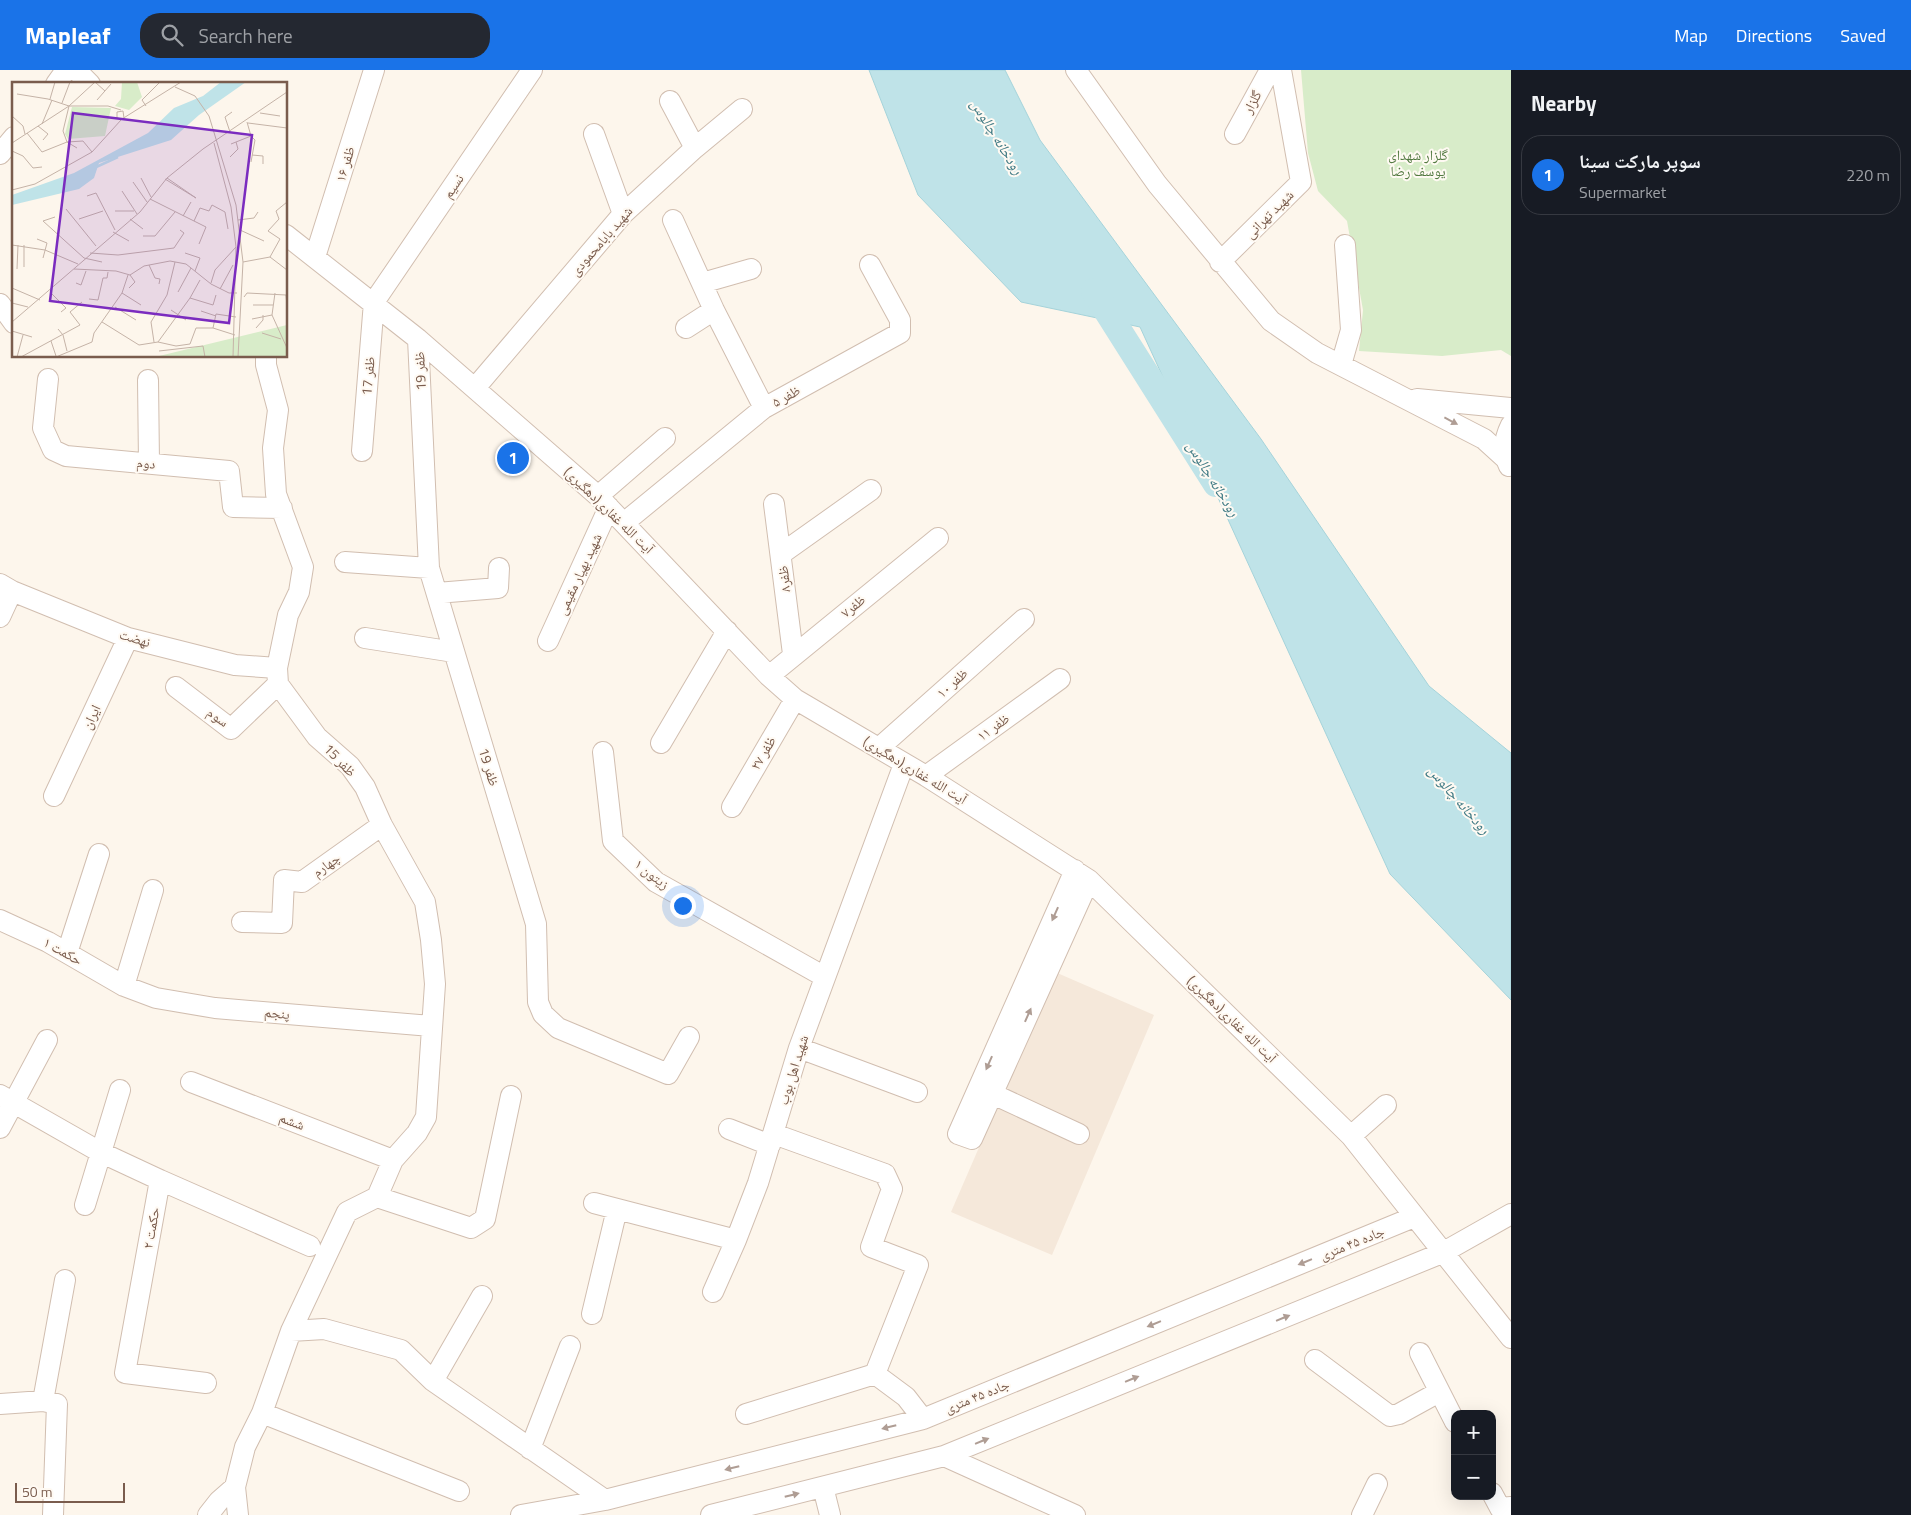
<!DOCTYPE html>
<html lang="en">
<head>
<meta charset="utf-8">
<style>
  :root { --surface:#171b24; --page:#242831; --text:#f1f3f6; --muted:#9ea1a6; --line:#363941; --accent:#1a73e8 }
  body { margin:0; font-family:"Titillium Web","Noto Naskh Arabic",sans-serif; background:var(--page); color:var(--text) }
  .controls { position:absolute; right:15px; bottom:15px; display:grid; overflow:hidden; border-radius:10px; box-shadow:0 5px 20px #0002 }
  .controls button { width:45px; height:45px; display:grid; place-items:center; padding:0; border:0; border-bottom:1px solid var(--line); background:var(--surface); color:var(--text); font:25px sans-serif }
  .scale { position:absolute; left:15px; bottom:12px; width:110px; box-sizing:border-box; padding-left:5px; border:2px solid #7a5c4d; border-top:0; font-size:14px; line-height:18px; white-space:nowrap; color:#7a5c4d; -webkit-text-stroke:4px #fffaf3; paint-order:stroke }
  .you { position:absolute; left:682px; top:835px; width:18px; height:18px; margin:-12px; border:4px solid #fff; border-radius:50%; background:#1a73e8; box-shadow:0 0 0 8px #1a73e833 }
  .badge { display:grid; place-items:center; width:32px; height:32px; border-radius:50%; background:var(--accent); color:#fff; font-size:16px; font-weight:700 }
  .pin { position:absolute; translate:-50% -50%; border:2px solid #fff; box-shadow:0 1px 5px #0006 }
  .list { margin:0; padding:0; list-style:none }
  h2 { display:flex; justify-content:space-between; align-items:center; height:65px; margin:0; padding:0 20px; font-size:21px }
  h2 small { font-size:16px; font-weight:400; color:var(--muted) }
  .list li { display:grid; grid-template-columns:32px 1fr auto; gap:15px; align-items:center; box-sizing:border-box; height:80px; margin:0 10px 10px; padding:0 10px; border:1px solid var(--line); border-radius:20px }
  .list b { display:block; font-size:19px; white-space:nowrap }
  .list p { margin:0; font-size:16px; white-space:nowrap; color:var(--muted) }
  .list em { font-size:16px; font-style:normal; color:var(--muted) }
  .icon { flex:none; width:28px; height:28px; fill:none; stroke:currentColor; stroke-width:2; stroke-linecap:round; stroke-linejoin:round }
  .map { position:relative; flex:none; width:1511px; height:1445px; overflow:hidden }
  header { display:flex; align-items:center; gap:30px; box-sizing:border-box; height:70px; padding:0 25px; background:var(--accent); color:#fff }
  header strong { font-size:24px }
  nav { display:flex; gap:28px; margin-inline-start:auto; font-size:18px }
  .search { width:350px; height:45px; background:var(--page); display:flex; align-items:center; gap:12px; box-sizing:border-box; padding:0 18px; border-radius:20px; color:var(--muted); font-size:19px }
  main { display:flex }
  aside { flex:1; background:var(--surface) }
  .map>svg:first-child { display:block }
  .residential { fill:#f5e8da }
  .green { fill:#d8ecc9 }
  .water { fill:#bfe3e8; stroke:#a5d3da }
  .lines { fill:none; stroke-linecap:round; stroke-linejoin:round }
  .river { stroke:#bfe3e8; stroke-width:26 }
  .minor-casing { stroke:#d1beb0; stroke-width:22 }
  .minor { stroke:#fff; stroke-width:20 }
  .oneway { fill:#af9d94 }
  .labels { text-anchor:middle; stroke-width:4; stroke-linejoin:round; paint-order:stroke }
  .street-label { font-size:14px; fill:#7a5c4d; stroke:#fffaf3 }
  .park-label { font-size:14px; fill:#537a41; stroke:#fffaf3 }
  .water-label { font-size:15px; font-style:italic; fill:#437c86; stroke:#fffaf3 }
  .inset-river { fill:none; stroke:#bfe3e8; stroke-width:2.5 }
  .inset-road { fill:none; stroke:#c5b3a7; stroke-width:1 }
  .view { fill:#7b2cbf; fill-opacity:0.15; stroke:#7b2cbf; stroke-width:2.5 }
  .inset-edge { fill:none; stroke:#7a5c4d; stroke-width:2.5 }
</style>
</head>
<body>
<header>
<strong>Mapleaf</strong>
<div class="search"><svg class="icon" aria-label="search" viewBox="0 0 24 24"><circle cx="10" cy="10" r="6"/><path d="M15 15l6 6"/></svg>Search here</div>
<nav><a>Map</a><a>Directions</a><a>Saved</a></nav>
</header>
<main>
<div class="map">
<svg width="1511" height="1445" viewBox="0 0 1511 1445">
  <rect width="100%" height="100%" fill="#fdf6ec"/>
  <!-- residential -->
  <path class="residential" d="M1055,902L1154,945L1052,1185L951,1142Z"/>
  <!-- green -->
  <path class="green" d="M1301,0H1511V286L1501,280L1442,286L1359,281L1363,240L1347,151L1318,121L1308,83Z"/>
  <!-- water -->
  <path class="water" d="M869,0H1005L1040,70L1261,369L1429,616L1511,683V930L1390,804L1140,257L1021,232L918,125Z"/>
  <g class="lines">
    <!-- river -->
    <path class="river" d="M1094,221L1216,414"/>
    <!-- minor casing -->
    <g class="minor-casing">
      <path id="minor" d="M76,0L90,14
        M1076,0L1157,114L1271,251L1317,283L1484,369L1506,389
        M56,14L66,0
        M670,31L695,78
        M594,64L623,144
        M1235,64L1270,0
        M0,84L14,67
        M673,150L714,240L764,338
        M286,165L418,269L598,426L769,606L795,629L926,706L1089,810L1351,1066L1511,1268
        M315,187L374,0
        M1220,192L1301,112L1281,0
        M702,213L751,199
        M0,234L14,253
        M686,258L714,240
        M418,269L429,498L536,854L538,932L543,944L558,958L668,1004L689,967
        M1341,295L1351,260L1345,175
        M48,309L43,358L53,380L66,386L229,401L233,437L282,438
        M148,310L149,393
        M475,318L623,144L695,78L742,39
        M1417,329L1511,338
        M362,381L374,232L532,0
        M1509,396C1502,382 1504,369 1511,355
        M598,426L665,368
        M774,434L793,584
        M625,452L764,338L900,263V250L870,195
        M781,484L871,420
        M345,492L429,498
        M0,514L12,521L128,568L235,595L277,598
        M437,523L498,518L499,498
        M0,547L12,521
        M365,568L454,582
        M548,571L609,437
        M769,606L938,468
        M176,617L231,659L278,614
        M661,673L727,561
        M879,678L1024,549
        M603,682L613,771L656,812L825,907
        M926,706L1060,609
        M54,726L128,568
        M732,737L795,629
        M1075,800L958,1064L972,1069L1089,810
        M0,850L48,872L124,916L156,928L215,938L431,956
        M242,852L282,853L284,810L302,812L382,755
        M67,883L99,784
        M124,916L153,820
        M799,978L917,1022
        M191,1012L393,1090
        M982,1019L1079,1064
        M0,1025L100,1082L160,1110L125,1303L206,1313
        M0,1058L47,970
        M729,1059L770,1075
        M1351,1066L1386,1035
        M160,1110L310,1176
        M377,1127L471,1158L485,1149L511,1026
        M594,1133L736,1170L758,1113L799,978L904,694
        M85,1135L120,1020
        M713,1222L736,1170
        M592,1244L617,1139
        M291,1261L324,1259L401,1280L433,1311L605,1430
        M1420,1283L1455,1352
        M1315,1290L1390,1346L1399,1344L1439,1322
        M875,1304L906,1327L923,1349
        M433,1311L482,1226
        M43,1331L65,1210
        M0,1334L43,1331L57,1334L53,1445
        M262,1343L459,1421
        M746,1344L875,1304L918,1195L871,1177L892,1119L885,1104L774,1064
        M530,1379L570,1276
        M944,1386L1075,1445
        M823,1417L830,1445
        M1492,1423L1500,1438L1511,1437
        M208,1445L219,1431L235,1417
        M238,1445L235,1417L245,1377L262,1343L291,1261L347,1142L377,1127L393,1090L417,1063L426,1047L435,914L431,870L425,832L382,755L365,717L350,696L317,667L278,614L277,598L288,545L299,522L303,497L276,424L273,378L278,340L266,295V286
        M521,1445L605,1430L923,1349L1414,1147
        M711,1445L944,1386L1442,1183L1511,1144
        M1362,1445L1377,1414"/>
    </g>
    <!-- minor -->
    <use href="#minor" class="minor"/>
  </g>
  <!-- one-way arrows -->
  <defs><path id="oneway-solid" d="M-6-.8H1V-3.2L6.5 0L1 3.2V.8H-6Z" transform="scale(1.25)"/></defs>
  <g class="oneway">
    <use href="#oneway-solid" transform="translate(1451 351) rotate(28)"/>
    <use href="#oneway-solid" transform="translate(1055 844) rotate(114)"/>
    <use href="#oneway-solid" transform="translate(1028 945) rotate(-66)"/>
    <use href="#oneway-solid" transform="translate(989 993) rotate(114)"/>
    <use href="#oneway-solid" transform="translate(1305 1192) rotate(158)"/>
    <use href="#oneway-solid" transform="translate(1283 1248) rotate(-22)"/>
    <use href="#oneway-solid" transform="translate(1154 1254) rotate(158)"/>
    <use href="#oneway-solid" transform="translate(1132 1309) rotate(-22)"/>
    <use href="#oneway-solid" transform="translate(889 1357) rotate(166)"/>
    <use href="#oneway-solid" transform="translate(982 1371) rotate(-22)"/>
    <use href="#oneway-solid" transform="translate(732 1398) rotate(166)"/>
    <use href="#oneway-solid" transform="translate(792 1425) rotate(-14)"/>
  </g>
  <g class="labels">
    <!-- street labels -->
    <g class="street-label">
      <text transform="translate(1252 32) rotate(-62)" y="5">گلزار</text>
      <text transform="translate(345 94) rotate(-73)" y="5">ظفر ۱۶</text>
      <text transform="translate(453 116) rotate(-56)" y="5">نسیم</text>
      <text transform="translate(1269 144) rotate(-45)" y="5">شهید تهرانی</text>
      <text transform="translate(601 171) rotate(-49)" y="5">شهید بابامحمودی</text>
      <text transform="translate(420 301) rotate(-93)" y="5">ظفر 19</text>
      <text transform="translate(368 306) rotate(-85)" y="5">ظفر 17</text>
      <text transform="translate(786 326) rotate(-29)" y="5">ظفر ۵</text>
      <text transform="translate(146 393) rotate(5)" y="5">دوم</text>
      <text transform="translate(609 440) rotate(44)" y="5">آیت الله غفاری(دهگیری)</text>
      <text transform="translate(579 504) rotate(-65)" y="5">شهید بهیار مقیمی</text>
      <text transform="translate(784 509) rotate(-97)" y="5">ظفر۸</text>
      <text transform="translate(853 536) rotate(-39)" y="5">ظفر۷</text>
      <text transform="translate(135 568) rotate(17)" y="5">نهضت</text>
      <text transform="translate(952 613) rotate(-42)" y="5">ظفر ۱۰</text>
      <text transform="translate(91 647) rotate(-65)" y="5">ایران</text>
      <text transform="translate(218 647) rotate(35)" y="5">سوم</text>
      <text transform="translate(993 657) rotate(-36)" y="5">ظفر ۱۱</text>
      <text transform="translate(763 683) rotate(-60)" y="5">ظفر ۲۷</text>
      <text transform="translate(340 690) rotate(46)" y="5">ظفر 15</text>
      <text transform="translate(489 697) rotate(73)" y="5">ظفر 19</text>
      <text transform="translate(915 700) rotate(31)" y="5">آیت الله غفاری(دهگیری)</text>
      <text transform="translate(326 795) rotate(-36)" y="5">چهارم</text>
      <text transform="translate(652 804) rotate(38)" y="5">زیتون ۱</text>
      <text transform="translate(63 881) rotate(29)" y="5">حکمت ۱</text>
      <text transform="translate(277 943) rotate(5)" y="5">پنجم</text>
      <text transform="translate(1232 949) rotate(44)" y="5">آیت الله غفاری(دهگیری)</text>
      <text transform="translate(793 1000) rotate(-73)" y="5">شهید اهل بوب</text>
      <text transform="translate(292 1051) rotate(21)" y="5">ششم</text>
      <text transform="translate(151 1158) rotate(-80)" y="5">حکمت ۲</text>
      <text transform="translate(1352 1173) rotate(-22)" y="5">جاده ۴۵ متری</text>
      <text transform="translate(977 1326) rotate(-22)" y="5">جاده ۴۵ متری</text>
    </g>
    <!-- park labels -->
    <g class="park-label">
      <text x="1418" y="90">گلزار شهدای<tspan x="1418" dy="16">یوسف رضا</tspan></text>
    </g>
    <!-- water labels -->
    <g class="water-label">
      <text transform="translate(997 67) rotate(58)" y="5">رودخانه چالوس</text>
      <text transform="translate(1213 409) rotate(58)" y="5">رودخانه چالوس</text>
      <text transform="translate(1459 730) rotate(49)" y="5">رودخانه چالوس</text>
    </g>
  </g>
  <!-- overview -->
  <g transform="translate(12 12)">
    <rect width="275" height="275" fill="#fdf6ec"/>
    <path d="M110,0H125L130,15L117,28L103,24L109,17ZM60,25L99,26L93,54L56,57L53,52ZM275,243V275H143Z" fill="#d8ecc9"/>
    <path d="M209,0H234L187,33L159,58L87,81L82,96L67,107L0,123V113L62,91L136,51L162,26L191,14Z" fill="#bfe3e8"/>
    <path class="inset-river" d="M82,86L106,75"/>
    <path class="inset-road" d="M163,5L183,14L197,34L224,123L231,180L226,275M5,12L36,17L57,24H96L109,28M38,17L43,0M85,18L99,2M50,21L58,0M57,24L51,49L55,60L65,66M134,24L130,18L148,0M248,31L268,34M0,34L11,44L13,52M112,36L111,29L105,30V36L110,37L169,0M236,41L275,46M30,42L40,18M26,44L36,52L31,58M218,50L213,35L220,30M15,51L30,70L55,60L71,59L80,70M0,61L57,24L83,0L93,9M202,61L219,125L224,165L221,275M219,62L239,54L235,40M0,69L11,74L21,86L30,85M240,73L251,74V82M218,75L226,67L224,60M239,80L243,58L239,54M129,96L139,115M153,97L184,116L155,96M121,100L135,120M0,108L23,102L80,70L109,38M110,109L125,132M75,114L84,111L103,148M138,117L194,145L187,162M54,127L84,164M103,129H122M171,134L179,120M43,135L31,139L72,176L90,180M67,137L91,129M118,137L131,147M226,138L242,136L246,130M182,139L188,126L197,129L200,123L213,130L216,147M228,148L252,159M101,150L117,159M131,154H143L163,130M25,157L35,161L31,176M0,163L33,168L66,182M78,171L106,173L162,166L172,151L168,148M173,171L188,176L183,189M258,175L268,157L256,149L267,137L264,129L275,120M258,175L275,188M231,180L258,175M137,183L143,196L148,197L147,202M12,185V163M5,187L6,163M62,187L104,189L118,193L132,184L158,179L174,182L199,202L217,211H225M64,201L69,203L74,189M199,201L203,188L224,165M0,206L28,218M117,206L123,200L118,193M208,207L221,183M38,210L54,226L49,230M166,210L179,186M110,211L129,223M263,211L260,233L275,266M232,215L235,211L274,213L275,224M178,216L188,198M77,217L86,218L91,196H95L96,190M0,221L16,225M241,223H261M103,225L124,238M159,228L174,238M189,229L204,234M240,237L260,233M0,240L128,130L155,96L191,67L275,10M90,240L127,263L146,260L164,264L178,262L184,246H201L204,232L224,235M201,246L223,253M244,246L251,238V233M46,247L51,253L55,269M0,249L20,255M250,251L269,257M39,259L44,274M142,260L139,240L155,213L163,180M146,260L178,216L201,223L204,213M147,269L191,264L193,275M5,275L11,253M9,275L68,243L58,230L70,220M44,275L80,260L82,251L110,211L116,193"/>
    <path class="view" d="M61,31L240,53L217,241L38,219Z"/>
    <rect width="275" height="275" class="inset-edge"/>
  </g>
</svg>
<div class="controls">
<button>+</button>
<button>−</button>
</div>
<div class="scale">50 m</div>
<div class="you"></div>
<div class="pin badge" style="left:513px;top:388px">1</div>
</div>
<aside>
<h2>Nearby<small></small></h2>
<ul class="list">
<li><span class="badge">1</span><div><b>سوپر مارکت سینا</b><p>Supermarket</p></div><em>220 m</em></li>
</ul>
</aside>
</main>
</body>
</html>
